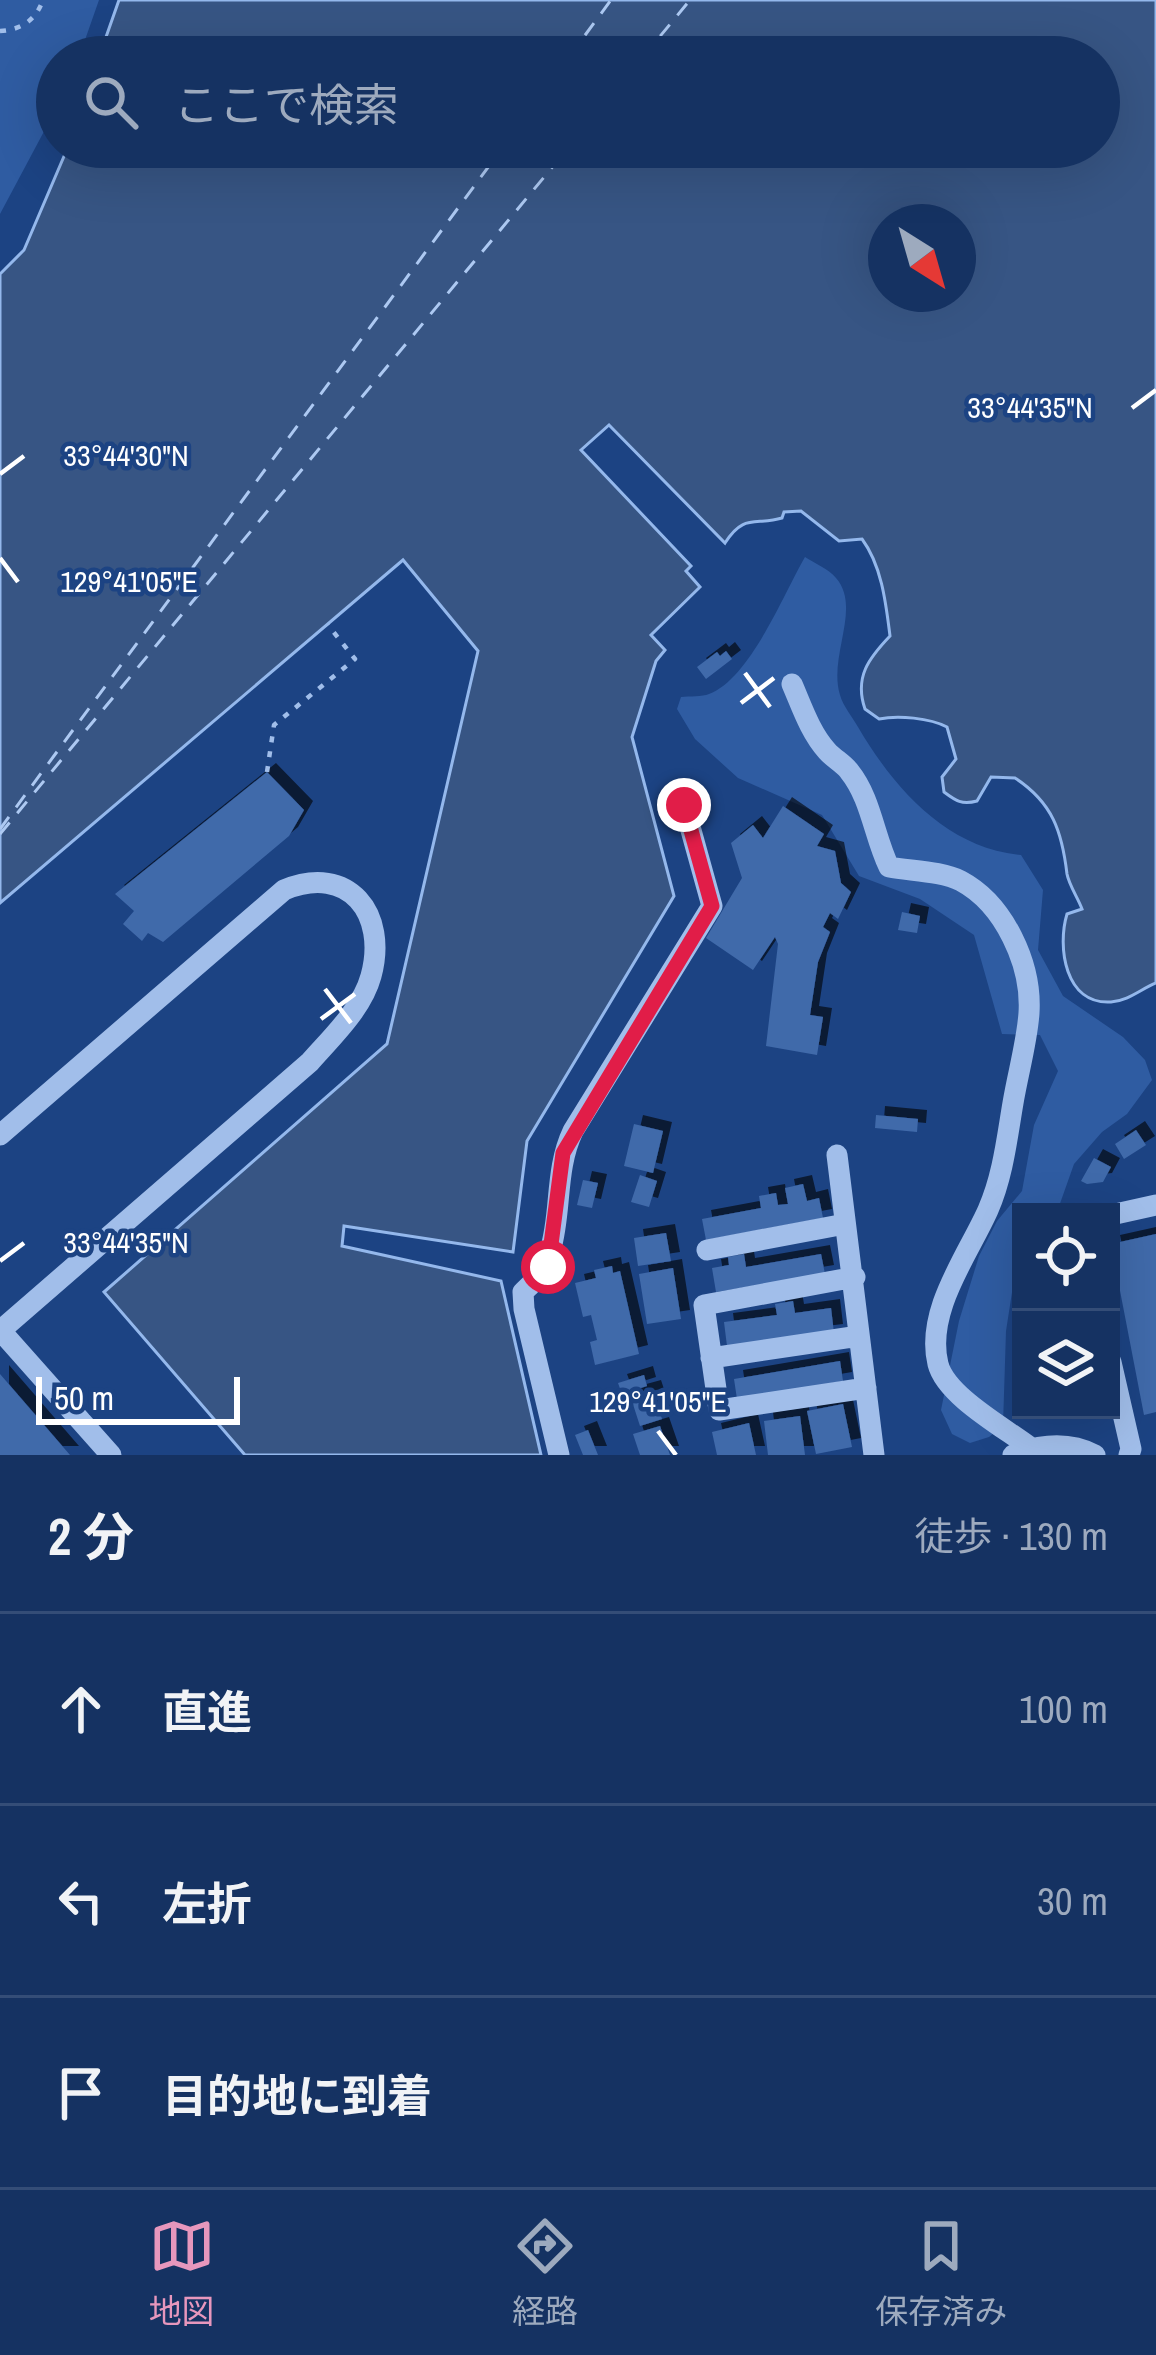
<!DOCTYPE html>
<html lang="ja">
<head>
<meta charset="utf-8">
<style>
  :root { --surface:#153262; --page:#223e6b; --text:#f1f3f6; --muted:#9daabe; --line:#344d77; --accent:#e797bd }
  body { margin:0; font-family:"Archivo Narrow","Noto Sans JP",sans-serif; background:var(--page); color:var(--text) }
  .controls { position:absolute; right:36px; bottom:36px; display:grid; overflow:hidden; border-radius:0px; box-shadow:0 12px 48px #0002 }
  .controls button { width:108px; height:108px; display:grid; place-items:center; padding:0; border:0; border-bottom:3px solid var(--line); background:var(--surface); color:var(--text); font:60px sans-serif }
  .compass { position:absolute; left:868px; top:204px; width:108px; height:108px; border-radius:50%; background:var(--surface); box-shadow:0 12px 48px #0002; rotate:143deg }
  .scale { position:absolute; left:36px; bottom:30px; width:204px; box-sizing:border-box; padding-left:12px; border:6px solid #fff; border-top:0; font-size:33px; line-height:42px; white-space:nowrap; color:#fff; -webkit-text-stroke:9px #1c4383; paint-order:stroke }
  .stop { position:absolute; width:36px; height:36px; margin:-27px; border:9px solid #e11d48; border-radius:50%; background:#fff }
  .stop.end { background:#e11d48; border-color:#fff; box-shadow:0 3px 12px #0008 }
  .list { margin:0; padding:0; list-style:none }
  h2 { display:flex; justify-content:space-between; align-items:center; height:156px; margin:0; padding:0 48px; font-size:51px }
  h2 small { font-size:39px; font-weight:400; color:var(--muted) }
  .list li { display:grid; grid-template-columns:78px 1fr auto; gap:36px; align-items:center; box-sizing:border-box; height:192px; padding:0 48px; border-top:3px solid var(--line) }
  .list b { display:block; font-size:45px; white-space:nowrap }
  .list em { font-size:39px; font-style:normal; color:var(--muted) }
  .icon { flex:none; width:66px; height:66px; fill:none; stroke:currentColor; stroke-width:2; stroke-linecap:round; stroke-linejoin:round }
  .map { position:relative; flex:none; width:1156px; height:1455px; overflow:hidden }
  .search { position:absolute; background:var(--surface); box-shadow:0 12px 48px #0002; left:36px; right:36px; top:36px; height:132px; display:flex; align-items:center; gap:30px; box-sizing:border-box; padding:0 42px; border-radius:66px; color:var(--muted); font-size:45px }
  .sheet { height:732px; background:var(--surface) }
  nav { display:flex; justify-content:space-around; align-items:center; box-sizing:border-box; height:168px; border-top:3px solid var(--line); background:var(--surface); font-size:33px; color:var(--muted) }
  nav a { display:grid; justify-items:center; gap:6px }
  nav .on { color:var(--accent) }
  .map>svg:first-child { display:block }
  .green { fill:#2f5ca2 }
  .water { fill:#375584; stroke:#94b8ec; stroke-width:3; fill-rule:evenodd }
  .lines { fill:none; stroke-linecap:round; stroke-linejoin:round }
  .ferry { stroke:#adc9f2; stroke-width:3; stroke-dasharray:15 12; stroke-linecap:butt }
  .building { fill:#406aaa; filter:url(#shadow) }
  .path { stroke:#a1beea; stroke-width:4.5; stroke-dasharray:6 9; stroke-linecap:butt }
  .minor { stroke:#a1beea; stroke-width:21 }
  .route { stroke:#e11d48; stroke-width:15 }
  .ticks { fill:none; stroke:#fff; stroke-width:4.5 }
  .ticks-label { font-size:30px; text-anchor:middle; fill:#fff; stroke:#1c4383; stroke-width:9; stroke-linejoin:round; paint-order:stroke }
</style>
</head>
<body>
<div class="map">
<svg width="1156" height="1455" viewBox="0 0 1156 1455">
  <defs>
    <filter id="shadow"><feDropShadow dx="9" dy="-9" stdDeviation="0" flood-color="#0009"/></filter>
  </defs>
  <rect width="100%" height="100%" fill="#1c4383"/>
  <!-- green -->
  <path class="green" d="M0,0H99L79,57H57V107L0,214Z
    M805,557C814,563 829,569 836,578C862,608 828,656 840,695C843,706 853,718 858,727C894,788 946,848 1021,855L1043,890L1038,950L1063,996L1123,1037L1145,1060L1152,1080L1127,1114L1102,1132L1074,1164L1057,1212H1021V1265L1015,1273L1006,1331L1003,1425L989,1437L970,1443L952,1434L941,1410L959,1321L979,1256L997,1221L1022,1191L1034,1125L1058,1071L1040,1035L1002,1034L974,935L920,899L859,876L822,815L738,778L695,739L677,709L681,697C690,696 702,697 709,694C750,679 784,593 805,557Z"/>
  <!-- water -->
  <path class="water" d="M119,0H1156V983C1141,989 1128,1001 1111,1002C1065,1005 1057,947 1067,914L1082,909C1078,898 1069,885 1067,874C1062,832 1053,803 1015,778L991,777L977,801C962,805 956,801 944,792L942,777L956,759L947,727C930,718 898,715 879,719L865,709C854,677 869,658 890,636C886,604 882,566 862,539L839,541L801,511L784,512L782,518C755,526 744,513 725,543L609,425L581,450L691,566L686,571L700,587L651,635L665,650L656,661L632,737L674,896L527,1141L513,1252L344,1226L342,1246L501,1281L541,1455H245L104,1292L387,1044L478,651L403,560L0,903V274L24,250L68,147H1099V57H99ZM886,222H958V294H886Z"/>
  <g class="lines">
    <!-- ferry -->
    <path class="ferry" d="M569,57L611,0
      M643,57L690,0
      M0,829L503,147
      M0,834L569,147"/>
  </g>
  <!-- building -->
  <path class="building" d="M726,651L732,659L706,679L697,667L717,652L720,656Z
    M267,772L304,810L289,836L163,942L148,933L142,941L123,924L134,911L115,894Z
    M783,806L824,834L817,846L835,851L841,883L851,892L838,919L830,913L823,927L830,932L818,962L810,1015L823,1017L817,1055L766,1046L778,944L775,937L753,970L706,938L742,878L731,843L753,825L763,838Z
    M902,912L920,916L917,933L898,930Z
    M876,1115L918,1119L917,1132L875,1128Z
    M634,1124L663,1131L653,1173L624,1166Z
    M1136,1130L1146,1145L1124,1159L1115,1144Z
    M1094,1158L1111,1167L1103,1182L1087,1184L1081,1181Z
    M640,1175L657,1181L649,1207L631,1202Z
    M583,1180L598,1183L592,1208L577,1205Z
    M803,1184L807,1201L819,1198L823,1218L706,1240L702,1219L761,1208L759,1196L776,1193L778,1205L788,1204L785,1188Z
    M666,1233L671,1261L638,1266L634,1238Z
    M1156,1234V1412L1144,1415L1111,1244Z
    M744,1254L746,1267L821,1254L825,1274L716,1292L712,1268L729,1265L728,1257Z
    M612,1266L613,1273L620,1271L639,1354L595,1365L590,1342L597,1340L591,1315L583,1317L575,1283L596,1278L594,1270Z
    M673,1268L681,1319L647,1324L639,1274Z
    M793,1301L795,1313L831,1308L834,1333L727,1346L724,1322L777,1315L775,1304Z
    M840,1361L843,1381L737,1399L734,1379Z
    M0,1374L70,1455H0Z
    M644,1375L647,1386L622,1394L618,1383Z
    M652,1389L662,1419L640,1426L630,1395Z
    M843,1404L852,1447L816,1454L807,1411Z
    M800,1416L805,1455H768L764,1421Z
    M749,1423L756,1455H717L712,1432Z
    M660,1426L670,1455H640L633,1434Z
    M588,1430L598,1455H583L575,1435Z"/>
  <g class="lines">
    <!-- path -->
    <path class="path" d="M0,31C21,30 36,20 43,0
      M267,772L274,725L355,659L328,625"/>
    <!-- minor -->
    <path class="minor" d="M792,684C802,707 810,732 827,751C834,759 843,763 849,771C871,798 874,836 889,867C911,871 942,871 961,881C1004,904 1032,964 1029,1013C1027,1042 1018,1073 1013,1103C1007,1138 1003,1176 988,1210C968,1255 925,1311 938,1364C946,1396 1005,1428 1031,1448
      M0,1135L284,890C349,863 388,914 371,976C362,1009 332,1037 310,1062L1,1330
      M837,1155L874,1455
      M1111,1215L1156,1205
      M707,1250L845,1224
      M855,1277L704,1305L719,1410L866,1388
      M0,1330L111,1455
      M711,1358L859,1336
      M1111,1362L1131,1449L1129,1455
      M559,1455L524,1309L523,1292C572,1251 547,1185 573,1131L712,906L684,805
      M1013,1455C1041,1444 1068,1441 1095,1455"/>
  </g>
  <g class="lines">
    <!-- route -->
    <path class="route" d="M548,1267L563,1153L712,906L684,805"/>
  </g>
  <!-- ticks -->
  <path class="ticks" d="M1132,408L1156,390M0,474L24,456M0,558L18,582M745,673L770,707M741,703L774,678M325,989L351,1023M321,1019L355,994M0,1261L24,1243M658,1431L676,1455"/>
  <g class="ticks-label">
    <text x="1030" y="418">33°44'35"N</text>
    <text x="126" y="466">33°44'30"N</text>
    <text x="129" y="592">129°41'05"E</text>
    <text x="126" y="1253">33°44'35"N</text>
    <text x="658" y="1412">129°41'05"E</text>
  </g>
</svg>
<div class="controls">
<button><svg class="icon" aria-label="locate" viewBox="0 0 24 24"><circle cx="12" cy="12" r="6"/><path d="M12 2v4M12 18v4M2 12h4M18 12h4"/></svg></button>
<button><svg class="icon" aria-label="layers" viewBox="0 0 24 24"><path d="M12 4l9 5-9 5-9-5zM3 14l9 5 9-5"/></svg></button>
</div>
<svg class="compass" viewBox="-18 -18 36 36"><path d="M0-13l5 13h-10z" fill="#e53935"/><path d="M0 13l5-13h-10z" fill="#9daabe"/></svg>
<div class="scale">50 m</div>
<div class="stop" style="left:548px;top:1267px"></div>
<div class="stop end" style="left:684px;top:805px"></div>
<div class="search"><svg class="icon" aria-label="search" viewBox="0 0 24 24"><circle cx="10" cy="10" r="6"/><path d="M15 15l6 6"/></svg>ここで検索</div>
</div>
<section class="sheet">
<h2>2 分<small>徒歩 · 130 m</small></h2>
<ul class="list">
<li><svg class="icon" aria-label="ahead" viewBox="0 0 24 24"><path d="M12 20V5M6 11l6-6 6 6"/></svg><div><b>直進</b></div><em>100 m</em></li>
<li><svg class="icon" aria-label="left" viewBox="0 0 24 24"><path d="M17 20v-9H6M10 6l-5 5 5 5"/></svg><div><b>左折</b></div><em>30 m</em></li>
<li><svg class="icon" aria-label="arrive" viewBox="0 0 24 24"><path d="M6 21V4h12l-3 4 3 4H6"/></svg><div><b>目的地に到着</b></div></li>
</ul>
</section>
<nav>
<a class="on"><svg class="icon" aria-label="map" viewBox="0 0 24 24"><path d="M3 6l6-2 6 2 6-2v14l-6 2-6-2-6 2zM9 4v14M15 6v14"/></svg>地図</a>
<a><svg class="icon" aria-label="directions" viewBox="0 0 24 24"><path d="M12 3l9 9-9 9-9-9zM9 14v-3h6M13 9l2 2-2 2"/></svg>経路</a>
<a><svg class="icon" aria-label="saved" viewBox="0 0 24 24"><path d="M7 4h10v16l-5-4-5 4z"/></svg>保存済み</a>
</nav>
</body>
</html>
